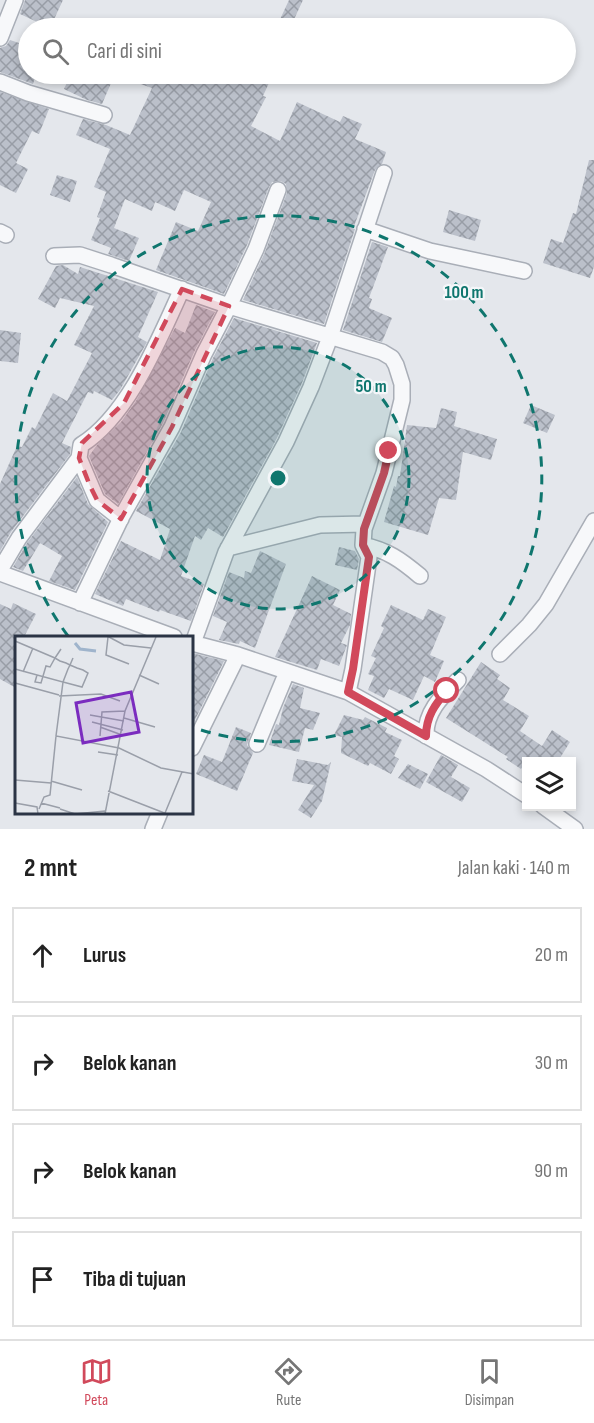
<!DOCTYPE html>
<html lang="id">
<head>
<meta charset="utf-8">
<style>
  :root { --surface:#fff; --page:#f6f6f6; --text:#222; --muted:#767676; --line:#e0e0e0; --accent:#d1495b }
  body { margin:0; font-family:"Sofia Sans Condensed",sans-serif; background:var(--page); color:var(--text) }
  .controls { position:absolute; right:18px; bottom:18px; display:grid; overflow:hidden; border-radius:0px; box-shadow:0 3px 9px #0003 }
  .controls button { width:54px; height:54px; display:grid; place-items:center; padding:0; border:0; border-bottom:2px solid var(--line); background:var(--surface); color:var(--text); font:30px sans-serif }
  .stop { position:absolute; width:18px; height:18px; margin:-14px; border:4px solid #d1495b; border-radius:50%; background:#fff }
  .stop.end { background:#d1495b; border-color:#fff; box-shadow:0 2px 6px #0008 }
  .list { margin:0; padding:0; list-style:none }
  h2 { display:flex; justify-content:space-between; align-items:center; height:78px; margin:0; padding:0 24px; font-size:26px }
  h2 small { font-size:20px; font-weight:400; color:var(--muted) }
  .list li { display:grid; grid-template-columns:39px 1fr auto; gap:18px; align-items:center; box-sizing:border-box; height:96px; margin:0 12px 12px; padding:0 12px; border:2px solid var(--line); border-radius:0px }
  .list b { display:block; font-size:22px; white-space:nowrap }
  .list em { font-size:20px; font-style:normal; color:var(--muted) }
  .icon { flex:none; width:33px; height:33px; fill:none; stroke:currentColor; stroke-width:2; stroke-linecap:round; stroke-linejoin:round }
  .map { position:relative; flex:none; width:594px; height:829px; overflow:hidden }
  .search { position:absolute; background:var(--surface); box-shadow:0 3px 9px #0003; left:18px; right:18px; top:18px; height:66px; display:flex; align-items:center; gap:15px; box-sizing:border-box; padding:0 21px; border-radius:33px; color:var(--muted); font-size:22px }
  .sheet { height:510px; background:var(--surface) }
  nav { display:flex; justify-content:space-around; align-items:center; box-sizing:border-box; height:84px; border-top:2px solid var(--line); background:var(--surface); font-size:16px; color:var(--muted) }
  nav a { display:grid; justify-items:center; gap:3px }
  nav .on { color:var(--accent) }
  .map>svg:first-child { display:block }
  .building { fill:url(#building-cross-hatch) }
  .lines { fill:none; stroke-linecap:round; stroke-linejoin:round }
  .minor-casing { stroke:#a9aeb7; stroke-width:18 }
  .minor { stroke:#f7f8fa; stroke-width:15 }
  .route { stroke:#d1495b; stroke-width:8 }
  .marked { fill:#d1495b; fill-opacity:0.2; stroke:#d1495b; stroke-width:4.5; stroke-dasharray:12 8; stroke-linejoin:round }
  .ring { fill:none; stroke:#0f766e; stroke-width:3; stroke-dasharray:10 8 }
  .inset-river { fill:none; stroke:#9fb4cc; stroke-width:3 }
  .inset-road { fill:none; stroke:#9a9fa9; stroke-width:1.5 }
  .view { fill:#7b2cbf; fill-opacity:0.15; stroke:#7b2cbf; stroke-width:3 }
  .inset-edge { fill:none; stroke:#2b3445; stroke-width:3 }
  .centre { fill:#0f766e; stroke:#f4f6f9; stroke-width:3 }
  .ring-label { font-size:18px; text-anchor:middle; font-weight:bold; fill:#0f766e; stroke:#f4f6f9; stroke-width:4.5; stroke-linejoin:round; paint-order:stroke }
</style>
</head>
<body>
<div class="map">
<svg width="594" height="829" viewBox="0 0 594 829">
  <defs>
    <pattern id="building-cross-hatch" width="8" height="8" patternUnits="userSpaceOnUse" patternTransform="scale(1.5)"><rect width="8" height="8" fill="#bbc0ca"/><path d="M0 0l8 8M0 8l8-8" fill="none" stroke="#989da6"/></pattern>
  </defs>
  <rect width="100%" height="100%" fill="#e4e7ec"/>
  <!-- building -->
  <path class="building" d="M25,0H63L50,28L20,14Z
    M289,0H303L290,28H276Z
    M10,40L28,46V74H36L33,84L0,72V48L6,46Z
    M71,74H115L102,104L87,100L64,89Z
    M117,74H273L263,96L266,97L251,126L280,141L297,102L340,122L343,116L362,124L355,139L386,152L382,164L375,170L353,229H355L324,324L243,300L265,252L287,193L286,184L281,181L272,182L269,187L247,245L224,294L156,270L176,222L198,231L211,202L184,190L175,211L155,202L152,211L125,199L114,228L139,238L129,261L108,254L111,248L91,240L100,218L97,217L106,192L94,187L110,149L76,135L83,119L106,125L130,135L152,88L117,76Z
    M0,92L49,109L39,134L32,131L16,163L28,169L16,193L0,185Z
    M589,160H594V267L590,278L543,263L551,239L563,243L573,213L576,214Z
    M57,175L77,181L70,202L50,195Z
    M449,210L481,220L475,241L443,232Z
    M372,242L388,247L369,298L372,299L369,308L392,318L382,342L343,330Z
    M63,265L78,274L80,267L158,292L138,337L147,342L120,390L112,400L94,391L93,394L88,392L62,443L71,447L70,454L11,532L0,551V484L17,446L22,447L32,427L35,429L53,393L67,401L92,353L74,345L94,306L60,298L55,308L38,299L56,266Z
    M196,305L215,312L195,350L163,423L118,504L105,494L89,456L97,445L121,422L136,401L175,328L185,333Z
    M234,318L317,343L302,383L277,438L223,537L208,528L201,540L195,536L181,576L204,584L191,621L160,610L159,612L126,599L123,606L95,594L121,541L160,560L170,529L136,511L181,432L213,358Z
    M0,330L21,333L18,363L0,361Z
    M531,405L555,415L547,433L523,423Z
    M441,408L457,412L454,426L497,439L491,460L463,452L456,500L439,498L428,535L384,522L394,486L396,487L398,476H400L407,425L436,428Z
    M77,477L88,504L108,522L75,590L49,581L62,556L40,543L23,571L13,567L27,543Z
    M339,547L355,551L359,559L357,570L335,565Z
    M260,551L286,564L255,648L240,641L239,644L219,640L227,622L213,616L229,572L244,578L245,571L251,573Z
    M312,576L340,590L333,605L351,614L350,625L341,643L347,645L339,666L321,659L317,670L275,657Z
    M13,603L36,614L24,637H16V688L0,679V604L11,609Z
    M391,605L423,620L428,609L446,617L430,655L444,661L435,682L424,676L413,700L389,689L384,698L368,690L374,676L368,674L376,658L371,656L384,628L381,626Z
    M192,653L224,661L192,726Z
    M481,662L500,675L497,679L510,688L503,700L529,716L520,731L542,746L552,730L570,742L560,758L565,762H526L521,769L506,759L508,757L446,718Z
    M293,684L304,688L300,708L320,713L313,730L305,728L299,752L269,745L276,724L279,725L283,708Z
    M344,715L363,720L365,717L387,728L385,732L402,740L394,756L399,759L391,774L370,763L368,766L341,753L342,737L334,735Z
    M236,727L251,733L247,745L253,753L237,791L196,774L204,755L222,762Z
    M441,755L458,765L451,777L470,788L462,802L426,782Z
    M297,759L328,765L331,762L322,801L311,818L298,810L314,785L292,781Z
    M408,764L428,774L420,789L398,778Z"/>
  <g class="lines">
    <!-- minor casing -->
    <g class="minor-casing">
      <path id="minor" d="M0,38L15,0
        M0,82L28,93L104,115
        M365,229L430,251L524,271
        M0,232L6,235
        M54,256L80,255L111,265L229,306L382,352L392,358L396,365L402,384V400L384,473L364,529L363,545L369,557L353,669L348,692
        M79,458L97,500L121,519
        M363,545C387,550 401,560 420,576
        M228,548L320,525L365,524
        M0,570L19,538L79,458L81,445C129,415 159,339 182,289
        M0,573L174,637
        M80,603L122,516L172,427L204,354L229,306L256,249L278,190
        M192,643L238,655L348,692L486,769L526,795
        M193,643L226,552L286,442L311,387L330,337L384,173
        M500,654L529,625L546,604L594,521
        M426,736C425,712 442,696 458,680
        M257,744L287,672
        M192,748L238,655
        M543,806L575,829
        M153,829L160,812"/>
    </g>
    <!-- minor -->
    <use href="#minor" class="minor"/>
  </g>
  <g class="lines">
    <!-- route -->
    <path class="route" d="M389,451L384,473L364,529L363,545L369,557L353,669L348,692L426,736C426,717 435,704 447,691"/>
  </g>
  <!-- marked area -->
  <path class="marked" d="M182,289L229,306L172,427L121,519L97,500L90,486L79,458L82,443L124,403Z"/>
  <!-- distance rings -->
  <circle cx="278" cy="478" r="131" fill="#0f766e" fill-opacity=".12"/>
  <g class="ring">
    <circle cx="278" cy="478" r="131"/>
    <path d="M68 636A263 263 0 1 1 192 727"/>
  </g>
  <!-- overview -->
  <g transform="translate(15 636)">
    <rect width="178" height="178" fill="#e4e7ec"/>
    <path class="inset-river" d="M60,7L65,13L81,15"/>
    <path class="inset-road" d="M93,1L91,19L114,28M94,1L109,9L136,12M0,5L40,22L46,13M0,33L48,46L41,100L104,112L146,132L179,138M8,36L18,12M22,39L20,46L26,47L31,30L35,31L40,22L45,25L51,27L55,29L62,32L68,34L73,37L67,51L48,46L53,33L55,29L58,22M124,39L144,48M0,47L44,59M44,60L86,58L105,65M75,79L109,85M109,82L140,91M77,86L108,94M85,91L107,99M85,100L87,76L110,75M83,116L103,119M0,144L36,147M36,145L67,154M93,155L152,178M0,167L22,171L23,178M26,167L45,172M24,173L29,161L35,159L41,100M45,173L60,178L90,175M150,177L167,136M90,178L110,75L141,1"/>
    <path class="view" d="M116,56L124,96L68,107L61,67Z"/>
    <rect width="178" height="178" class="inset-edge"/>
  </g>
  <circle cx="278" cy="478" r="9" class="centre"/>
  <g class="ring-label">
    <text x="464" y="298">100 m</text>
    <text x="371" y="392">50 m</text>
  </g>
</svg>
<div class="controls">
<button><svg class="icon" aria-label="layers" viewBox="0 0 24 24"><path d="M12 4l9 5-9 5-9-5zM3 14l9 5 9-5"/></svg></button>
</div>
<div class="stop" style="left:447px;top:691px"></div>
<div class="stop end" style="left:389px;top:451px"></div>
<div class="search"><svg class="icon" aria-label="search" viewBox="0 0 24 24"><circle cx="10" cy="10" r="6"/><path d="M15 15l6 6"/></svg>Cari di sini</div>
</div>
<section class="sheet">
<h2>2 mnt<small>Jalan kaki · 140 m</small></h2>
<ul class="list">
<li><svg class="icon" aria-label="ahead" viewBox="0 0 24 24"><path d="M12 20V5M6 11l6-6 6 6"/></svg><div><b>Lurus</b></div><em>20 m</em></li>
<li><svg class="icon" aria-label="right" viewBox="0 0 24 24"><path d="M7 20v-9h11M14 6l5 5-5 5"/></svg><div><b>Belok kanan</b></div><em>30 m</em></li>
<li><svg class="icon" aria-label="right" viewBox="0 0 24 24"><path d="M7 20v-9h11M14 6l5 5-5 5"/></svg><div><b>Belok kanan</b></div><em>90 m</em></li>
<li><svg class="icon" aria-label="arrive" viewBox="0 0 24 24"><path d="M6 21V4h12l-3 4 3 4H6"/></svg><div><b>Tiba di tujuan</b></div></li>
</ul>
</section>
<nav>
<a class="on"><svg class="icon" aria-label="map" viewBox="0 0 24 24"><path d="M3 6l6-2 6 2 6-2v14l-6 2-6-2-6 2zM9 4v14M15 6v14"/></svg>Peta</a>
<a><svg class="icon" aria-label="directions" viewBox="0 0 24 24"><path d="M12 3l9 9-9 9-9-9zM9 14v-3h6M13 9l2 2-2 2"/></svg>Rute</a>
<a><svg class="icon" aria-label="saved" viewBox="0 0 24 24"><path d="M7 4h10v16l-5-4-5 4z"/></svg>Disimpan</a>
</nav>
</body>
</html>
